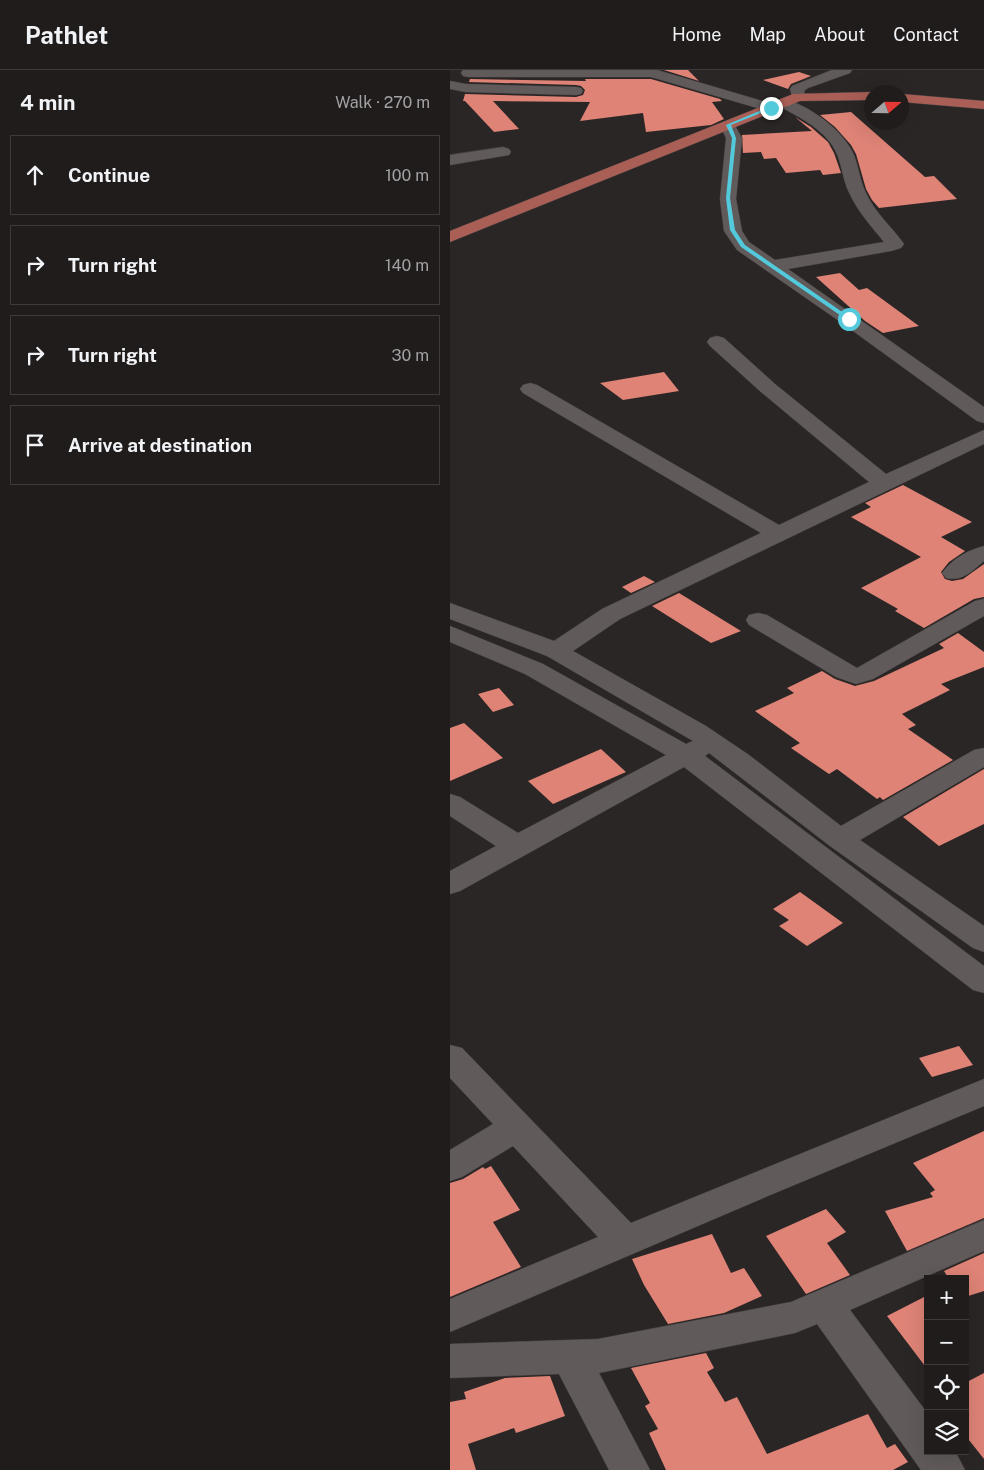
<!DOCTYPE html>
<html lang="en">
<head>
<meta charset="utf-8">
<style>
  :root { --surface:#201c1c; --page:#2d2929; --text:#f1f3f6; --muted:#a2a1a3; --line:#3d3a3b }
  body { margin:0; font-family:"Public Sans",sans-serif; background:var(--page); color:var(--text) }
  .controls { position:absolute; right:15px; bottom:15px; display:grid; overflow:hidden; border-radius:0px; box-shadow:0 5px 20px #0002 }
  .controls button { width:45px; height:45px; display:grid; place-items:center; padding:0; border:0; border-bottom:1px solid var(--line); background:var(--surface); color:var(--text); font:25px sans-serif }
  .compass { position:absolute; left:414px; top:15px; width:45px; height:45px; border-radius:50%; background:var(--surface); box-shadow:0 5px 20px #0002; rotate:70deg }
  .stop { position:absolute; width:15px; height:15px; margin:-11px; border:4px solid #53cadc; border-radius:50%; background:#fff }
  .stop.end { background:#53cadc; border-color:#fff; box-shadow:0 1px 5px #0008 }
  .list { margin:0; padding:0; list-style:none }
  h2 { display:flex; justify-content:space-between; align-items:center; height:65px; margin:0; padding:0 20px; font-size:21px }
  h2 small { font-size:16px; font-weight:400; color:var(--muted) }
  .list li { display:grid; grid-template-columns:32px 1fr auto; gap:15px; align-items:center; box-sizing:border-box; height:80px; margin:0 10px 10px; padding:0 10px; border:1px solid var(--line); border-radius:0px }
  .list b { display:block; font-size:19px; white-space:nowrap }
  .list em { font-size:16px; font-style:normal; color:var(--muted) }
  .icon { flex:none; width:28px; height:28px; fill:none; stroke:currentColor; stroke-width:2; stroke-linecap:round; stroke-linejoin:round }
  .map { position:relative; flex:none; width:534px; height:1400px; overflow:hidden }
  header { display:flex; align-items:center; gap:30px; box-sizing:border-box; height:70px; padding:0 25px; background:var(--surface); border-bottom:1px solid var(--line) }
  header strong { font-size:24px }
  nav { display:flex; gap:28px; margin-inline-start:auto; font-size:18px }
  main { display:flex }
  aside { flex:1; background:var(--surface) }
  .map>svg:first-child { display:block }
  .building { fill:#de8376 }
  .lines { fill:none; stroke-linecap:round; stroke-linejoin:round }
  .minor-casing { stroke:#464141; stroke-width:1 }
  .major-casing { stroke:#464141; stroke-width:1 }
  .minor { fill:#605b5a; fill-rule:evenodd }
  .major { fill:#aa5f56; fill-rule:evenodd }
  .route { fill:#53cadc }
</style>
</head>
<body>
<header>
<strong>Pathlet</strong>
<nav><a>Home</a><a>Map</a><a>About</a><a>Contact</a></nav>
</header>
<main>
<aside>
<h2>4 min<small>Walk · 270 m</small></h2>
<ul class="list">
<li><svg class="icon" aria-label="ahead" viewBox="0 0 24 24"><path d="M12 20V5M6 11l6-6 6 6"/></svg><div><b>Continue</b></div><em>100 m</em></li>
<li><svg class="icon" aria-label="right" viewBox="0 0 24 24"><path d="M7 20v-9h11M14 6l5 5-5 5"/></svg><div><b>Turn right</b></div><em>140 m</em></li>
<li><svg class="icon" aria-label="right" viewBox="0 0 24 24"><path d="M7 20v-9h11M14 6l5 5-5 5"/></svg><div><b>Turn right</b></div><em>30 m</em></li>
<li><svg class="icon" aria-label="arrive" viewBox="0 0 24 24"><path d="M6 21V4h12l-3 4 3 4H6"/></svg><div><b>Arrive at destination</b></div></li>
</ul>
</aside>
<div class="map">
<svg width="534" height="1400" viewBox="0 0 534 1400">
  <rect width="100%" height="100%" fill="#2b2626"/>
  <!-- building -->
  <path class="building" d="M214,0H238L249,11Z
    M349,2L361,6L341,14L338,19L313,10Z
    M20,9L136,11L135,9H201L270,29L272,31L262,32L274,49L261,55L196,62L193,43L130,51L140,32L43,31L69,59L44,62L15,31H13L15,24L126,27L133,25L135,20L131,16L126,15L19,12Z
    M401,42L475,107L484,106L507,129L429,138L422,130L416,119L406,84L401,75L385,57L370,45Z
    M345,47L361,57L378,72L384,83L391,103L373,105L370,100L336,103L326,88L314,89L311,82L293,83L292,65L362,61Z
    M390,203L409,220L417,218L469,256L433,263L415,251L366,207Z
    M214,302L229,321L173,330L150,313Z
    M453,415L522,452L491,467L515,481L499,492L491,502L495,509L502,511L513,509L534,494V527L524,529L474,558L445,541L448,539L411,518L471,487L401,447L421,437L415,433Z
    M194,506L205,512L181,523L172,517Z
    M229,523L291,561L261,573L202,536Z
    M508,563L534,582V597L491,614L500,620L452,644L466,655L458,659L503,690L433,730L430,727L427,729L387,699L379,704L341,678L350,673L305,641L344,623L337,618L372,601L385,609L405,616L424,611L494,578L489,574Z
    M49,618L64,635L43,642L28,624Z
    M14,653L53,688L0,711V658Z
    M151,679L176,702L103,734L78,711Z
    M534,699V754L489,776L453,747Z
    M350,822L393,853L357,876L329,856L339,850L323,839Z
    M509,976L523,995L482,1007L469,988Z
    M534,1061V1148L457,1181L435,1141L483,1127L480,1123L485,1120L463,1093Z
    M41,1096L70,1140L43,1152L71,1197L0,1227V1113L13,1109L33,1097L35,1099Z
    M376,1139L396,1162L377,1173L400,1205L356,1224L316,1166Z
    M262,1164L281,1203L294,1198L312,1226L274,1243L218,1254L194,1215L182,1189Z
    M534,1183V1221L515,1227V1209H499L494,1201Z
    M478,1225V1300L437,1246Z
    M256,1283L264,1298L257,1302L275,1332L287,1327L317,1384L418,1344L437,1378L445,1374L458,1392L443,1400H216L199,1363L208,1359L195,1336L200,1333L181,1298Z
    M534,1303V1389L515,1365V1313Z
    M100,1306L115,1346L66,1363L64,1358L18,1374L26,1400H0V1332L16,1329L14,1322L55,1308Z"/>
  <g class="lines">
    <!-- minor casing -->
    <g class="minor-casing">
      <path id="minor" d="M13,0H207L326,35L328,38L326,41L321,42L201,7H18L13,6L11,3Z
        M382,0H402L400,3L358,18L354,21L355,27L353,30H343L340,19L342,16Z
        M0,11L16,14L126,17L131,18L133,21L131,24L126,25L16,22L0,19Z
        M334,29C359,35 394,61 404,85C409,98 410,112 417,125C426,144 442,157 454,174L451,178L441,181L338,199L534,337V353L527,351L392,253L287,180L274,161L270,129L276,68L270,55L273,52H283L292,68L286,129L292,161L299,172L325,190L434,172C420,155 405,138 397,118C391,102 391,85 379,71C366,55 347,46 329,36L327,33L329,30Z
        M53,77L59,79L61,82L59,85L0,95V85Z
        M267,266L274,268L325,314L436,404L534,360V374L170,549L123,581L256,656L299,685L391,756L524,680L534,678V697L410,770L534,856V882L523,878L380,776L259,683L255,686L534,896V923L523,920L234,697L10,821L0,824V801L46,776L0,746V724L10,727L68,763L216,685L75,604L0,572V556L93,594L236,674L243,671L97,586L0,549V533L104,571L152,539L311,463L73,323L70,319L73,315L80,313L87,315L329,455L419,412L311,322L260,276L257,272L260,268Z
        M534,476V491C522,501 512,512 496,508L492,503C502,489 518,480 534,476Z
        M534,529V546L423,609L406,614L386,607L299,555L296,550L299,545L308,543L317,545L407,598L525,531Z
        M0,975L12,978L181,1153L534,1009V1036L325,1123L0,1262V1229L148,1167L63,1076L12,1107L0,1111V1080L43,1054L0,1008Z
        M534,1150V1181L400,1240L478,1344V1381H505L515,1400H471L367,1254L345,1263L149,1303L200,1400H159L109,1304L0,1308V1274L148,1269L341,1232Z"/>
    </g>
    <!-- major casing -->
    <g class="major-casing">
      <path id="major" d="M422,22H426H422V30L350,31L0,172V161L343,24Z
        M452,24L534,31V39L452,32Z"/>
    </g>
    <!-- minor -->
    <use href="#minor" class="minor"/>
    <!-- major -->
    <use href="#major" class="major"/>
  </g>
  <!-- route -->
  <path class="route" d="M319,37L323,38L281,55L286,68L280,128L285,160L295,175L401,248V250H397L291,177L280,160L276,128L282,68L276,55Z"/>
</svg>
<div class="controls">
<button>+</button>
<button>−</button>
<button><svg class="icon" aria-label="locate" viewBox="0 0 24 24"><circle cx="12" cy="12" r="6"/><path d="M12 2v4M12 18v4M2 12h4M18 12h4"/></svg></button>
<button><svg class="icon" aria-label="layers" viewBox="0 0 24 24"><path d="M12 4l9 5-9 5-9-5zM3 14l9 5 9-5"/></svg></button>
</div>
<svg class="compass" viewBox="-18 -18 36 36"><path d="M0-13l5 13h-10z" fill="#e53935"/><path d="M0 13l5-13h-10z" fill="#a2a1a3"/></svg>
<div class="stop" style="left:399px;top:249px"></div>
<div class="stop end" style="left:321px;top:38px"></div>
</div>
</main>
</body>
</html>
